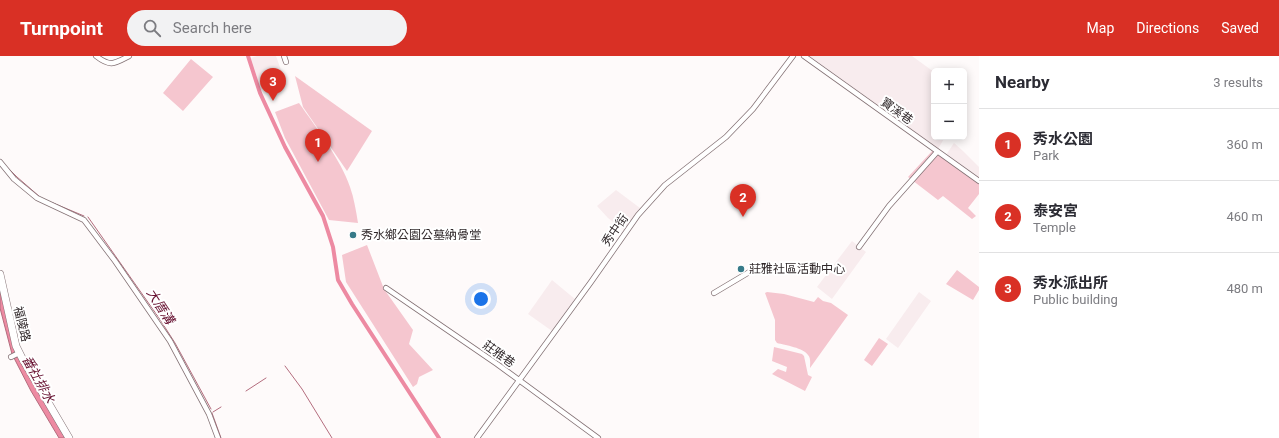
<!DOCTYPE html>
<html lang="en">
<head>
<meta charset="utf-8">
<style>
  :root { --surface:#fff; --page:#f2f2f3; --text:#2b2b33; --muted:#7c7c81; --line:#e1e1e2; --accent:#d93025 }
  body { margin:0; font-family:Roboto,"Noto Sans TC",sans-serif; background:var(--page); color:var(--text) }
  .controls { position:absolute; right:12px; top:12px; display:grid; overflow:hidden; border-radius:6px; box-shadow:0 2px 10px #0003 }
  .controls button { width:36px; height:36px; display:grid; place-items:center; padding:0; border:0; border-bottom:1px solid var(--line); background:var(--surface); color:var(--text); font:20px sans-serif }
  .you { position:absolute; left:481px; top:243px; width:14px; height:14px; margin:-10px; border:3px solid #fff; border-radius:50%; background:#1a73e8; box-shadow:0 0 0 6px #1a73e833 }
  .badge { display:grid; place-items:center; width:26px; height:26px; border-radius:50%; background:var(--accent); color:#fff; font-size:13px; font-weight:700 }
  .pin { position:absolute; translate:-50% -33px; filter:drop-shadow(0 1px 2px #0008) }
  .pin::after { content:''; position:absolute; top:21px; width:14px; height:12px; background:inherit; clip-path:polygon(0 0,100% 0,50% 100%) }
  .list { margin:0; padding:0; list-style:none }
  h2 { display:flex; justify-content:space-between; align-items:center; height:52px; margin:0; padding:0 16px; font-size:17px }
  h2 small { font-size:13px; font-weight:400; color:var(--muted) }
  .list li { display:grid; grid-template-columns:26px 1fr auto; gap:12px; align-items:center; box-sizing:border-box; height:72px; padding:0 16px; border-top:1px solid var(--line) }
  .list b { display:block; font-size:15px; white-space:nowrap }
  .list p { margin:0; font-size:13px; white-space:nowrap; color:var(--muted) }
  .list em { font-size:13px; font-style:normal; color:var(--muted) }
  .icon { flex:none; width:22px; height:22px; fill:none; stroke:currentColor; stroke-width:2; stroke-linecap:round; stroke-linejoin:round }
  .map { position:relative; flex:none; width:979px; height:382px; overflow:hidden }
  header { display:flex; align-items:center; gap:24px; box-sizing:border-box; height:56px; padding:0 20px; background:var(--accent); color:#fff }
  header strong { font-size:19px }
  nav { display:flex; gap:22px; margin-inline-start:auto; font-size:14px }
  .search { width:280px; height:36px; background:var(--page); display:flex; align-items:center; gap:10px; box-sizing:border-box; padding:0 14px; border-radius:22px; color:var(--muted); font-size:15px }
  main { display:flex }
  aside { flex:1; background:var(--surface) }
  .map>svg:first-child { display:block }
  .built { fill:#f8ecee }
  .green { fill:#f5c6cf }
  .water { fill:#ed8aa2; stroke:#b46d7e }
  .lines { fill:none; stroke-linecap:round; stroke-linejoin:round }
  .stream { stroke:#b46d7e; stroke-width:1 }
  .canal { stroke:#ed8aa2; stroke-width:4 }
  .street-casing { stroke:#857376; stroke-width:6 }
  .secondary-casing { stroke:#857376; stroke-width:8 }
  .street { stroke:#fff; stroke-width:4.5 }
  .secondary { stroke:#fff; stroke-width:7 }
  .poi-dot { fill:#367a89; stroke:#fff; stroke-width:1.5 }
  .labels { text-anchor:middle; stroke-width:4; stroke-linejoin:round; paint-order:stroke }
  .street-label { font-size:12px; fill:#30282a; stroke:#fff }
  .poi-label { font-size:12px; fill:#30282a; stroke:#fff; text-anchor:start }
  .water-label { font-size:13px; font-style:italic; fill:#660f2f; stroke:#fff }
</style>
</head>
<body>
<header>
<strong>Turnpoint</strong>
<div class="search"><svg class="icon" aria-label="search" viewBox="0 0 24 24"><circle cx="10" cy="10" r="6"/><path d="M15 15l6 6"/></svg>Search here</div>
<nav><a>Map</a><a>Directions</a><a>Saved</a></nav>
</header>
<main>
<div class="map">
<svg width="979" height="382" viewBox="0 0 979 382">
  <rect width="100%" height="100%" fill="#fefafa"/>
  <!-- built -->
  <path class="built" d="M257,0H276L285,25L261,34L251,2Z
    M807,0H912L934,16V81H945L938,93Z
    M954,87L963,95L979,111V122L946,99Z
    M616,134L640,152L624,174L608,162L597,150Z
    M852,185L866,196L832,243L817,231Z
    M552,224L575,243L552,275L528,258Z
    M919,236L931,245L898,292L886,283Z"/>
  <!-- green -->
  <path class="green" d="M191,3L213,21L183,55L163,37Z
    M295,20L372,75L347,115L303,51Z
    M299,47C316,71 341,104 350,131C354,142 356,155 358,167L329,164L285,82L275,56Z
    M933,94L979,125V138L968,152L976,160L972,163L943,140L938,144L908,121Z
    M367,189L384,233L413,274L409,288L433,314L419,321L417,328L413,331L346,226L342,199Z
    M957,214L979,231V234L973,244L946,228Z
    M767,236L784,238L814,246L818,241L823,245L831,247L848,259L810,312C810,308 811,302 808,299C804,292 785,289 777,287L775,284V264L765,237Z
    M879,282L888,288L872,310L864,304Z
    M774,291L802,298L804,300L808,319L812,321L805,335L772,318L778,313L786,316L787,311L772,305Z"/>
  <!-- water -->
  <path class="water" d="M0,233L16,296L12,298L0,252Z
    M18,300L65,382H59L31,335L14,302Z"/>
  <g class="lines">
    <!-- stream -->
    <path class="stream" d="M5,109L17,121L40,141
      M53,147L84,160
      M88,161L159,262L175,287L211,353
      M285,310L302,333L332,382
      M246,335L266,322
      M213,356L221,351
      M212,357L221,382"/>
    <!-- canal -->
    <path class="canal" d="M248,0L260,37L285,91L323,160L333,191L338,224L352,248L439,382"/>
    <!-- street casing -->
    <g class="street-casing">
      <path id="street" d="M96,0C110,11 114,8 129,0
        M284,0L286,6
        M804,0L979,125
        M0,106L14,123L37,142L84,164L115,205L170,285L209,358L218,382
        M859,191L889,150L937,96
        M386,232L497,308L598,382
        M714,237L751,215
        M11,301L19,297
        M477,382L591,226L638,159L665,129L726,81L753,53L793,0"/>
    </g>
    <!-- secondary casing -->
    <g class="secondary-casing">
      <path id="secondary" d="M0,218L16,290L22,302L69,382"/>
    </g>
    <!-- street -->
    <use href="#street" class="street"/>
    <!-- secondary -->
    <use href="#secondary" class="secondary"/>
  </g>
  <!-- markers -->
  <g class="poi-dot">
    <circle cx="353" cy="179" r="4"/>
    <circle cx="741" cy="213" r="4"/>
  </g>
  <g class="labels">
    <!-- street labels -->
    <g class="street-label">
      <text transform="translate(897 55) rotate(36)" y="4">寶溪巷</text>
      <text transform="translate(615 174) rotate(-55)" y="4">秀中街</text>
      <text transform="translate(22 268) rotate(76)" y="4">福陵路</text>
      <text transform="translate(499 298) rotate(36)" y="4">莊雅巷</text>
    </g>
    <!-- poi labels -->
    <g class="poi-label">
      <text x="361" y="183">秀水鄉公園公墓納骨堂</text>
      <text x="749" y="217">莊雅社區活動中心</text>
    </g>
    <!-- water labels -->
    <g class="water-label">
      <text transform="translate(161 250) rotate(57)" y="5">大厝溝</text>
      <text transform="translate(39 323) rotate(61)" y="5">番社排水</text>
    </g>
  </g>
</svg>
<div class="controls">
<button>+</button>
<button>−</button>
</div>
<div class="you"></div>
<div class="pin badge" style="left:318px;top:106px">1</div>
<div class="pin badge" style="left:743px;top:161px">2</div>
<div class="pin badge" style="left:273px;top:45px">3</div>
</div>
<aside>
<h2>Nearby<small>3 results</small></h2>
<ul class="list">
<li><span class="badge">1</span><div><b>秀水公園</b><p>Park</p></div><em>360 m</em></li>
<li><span class="badge">2</span><div><b>泰安宮</b><p>Temple</p></div><em>460 m</em></li>
<li><span class="badge">3</span><div><b>秀水派出所</b><p>Public building</p></div><em>480 m</em></li>
</ul>
</aside>
</main>
</body>
</html>
